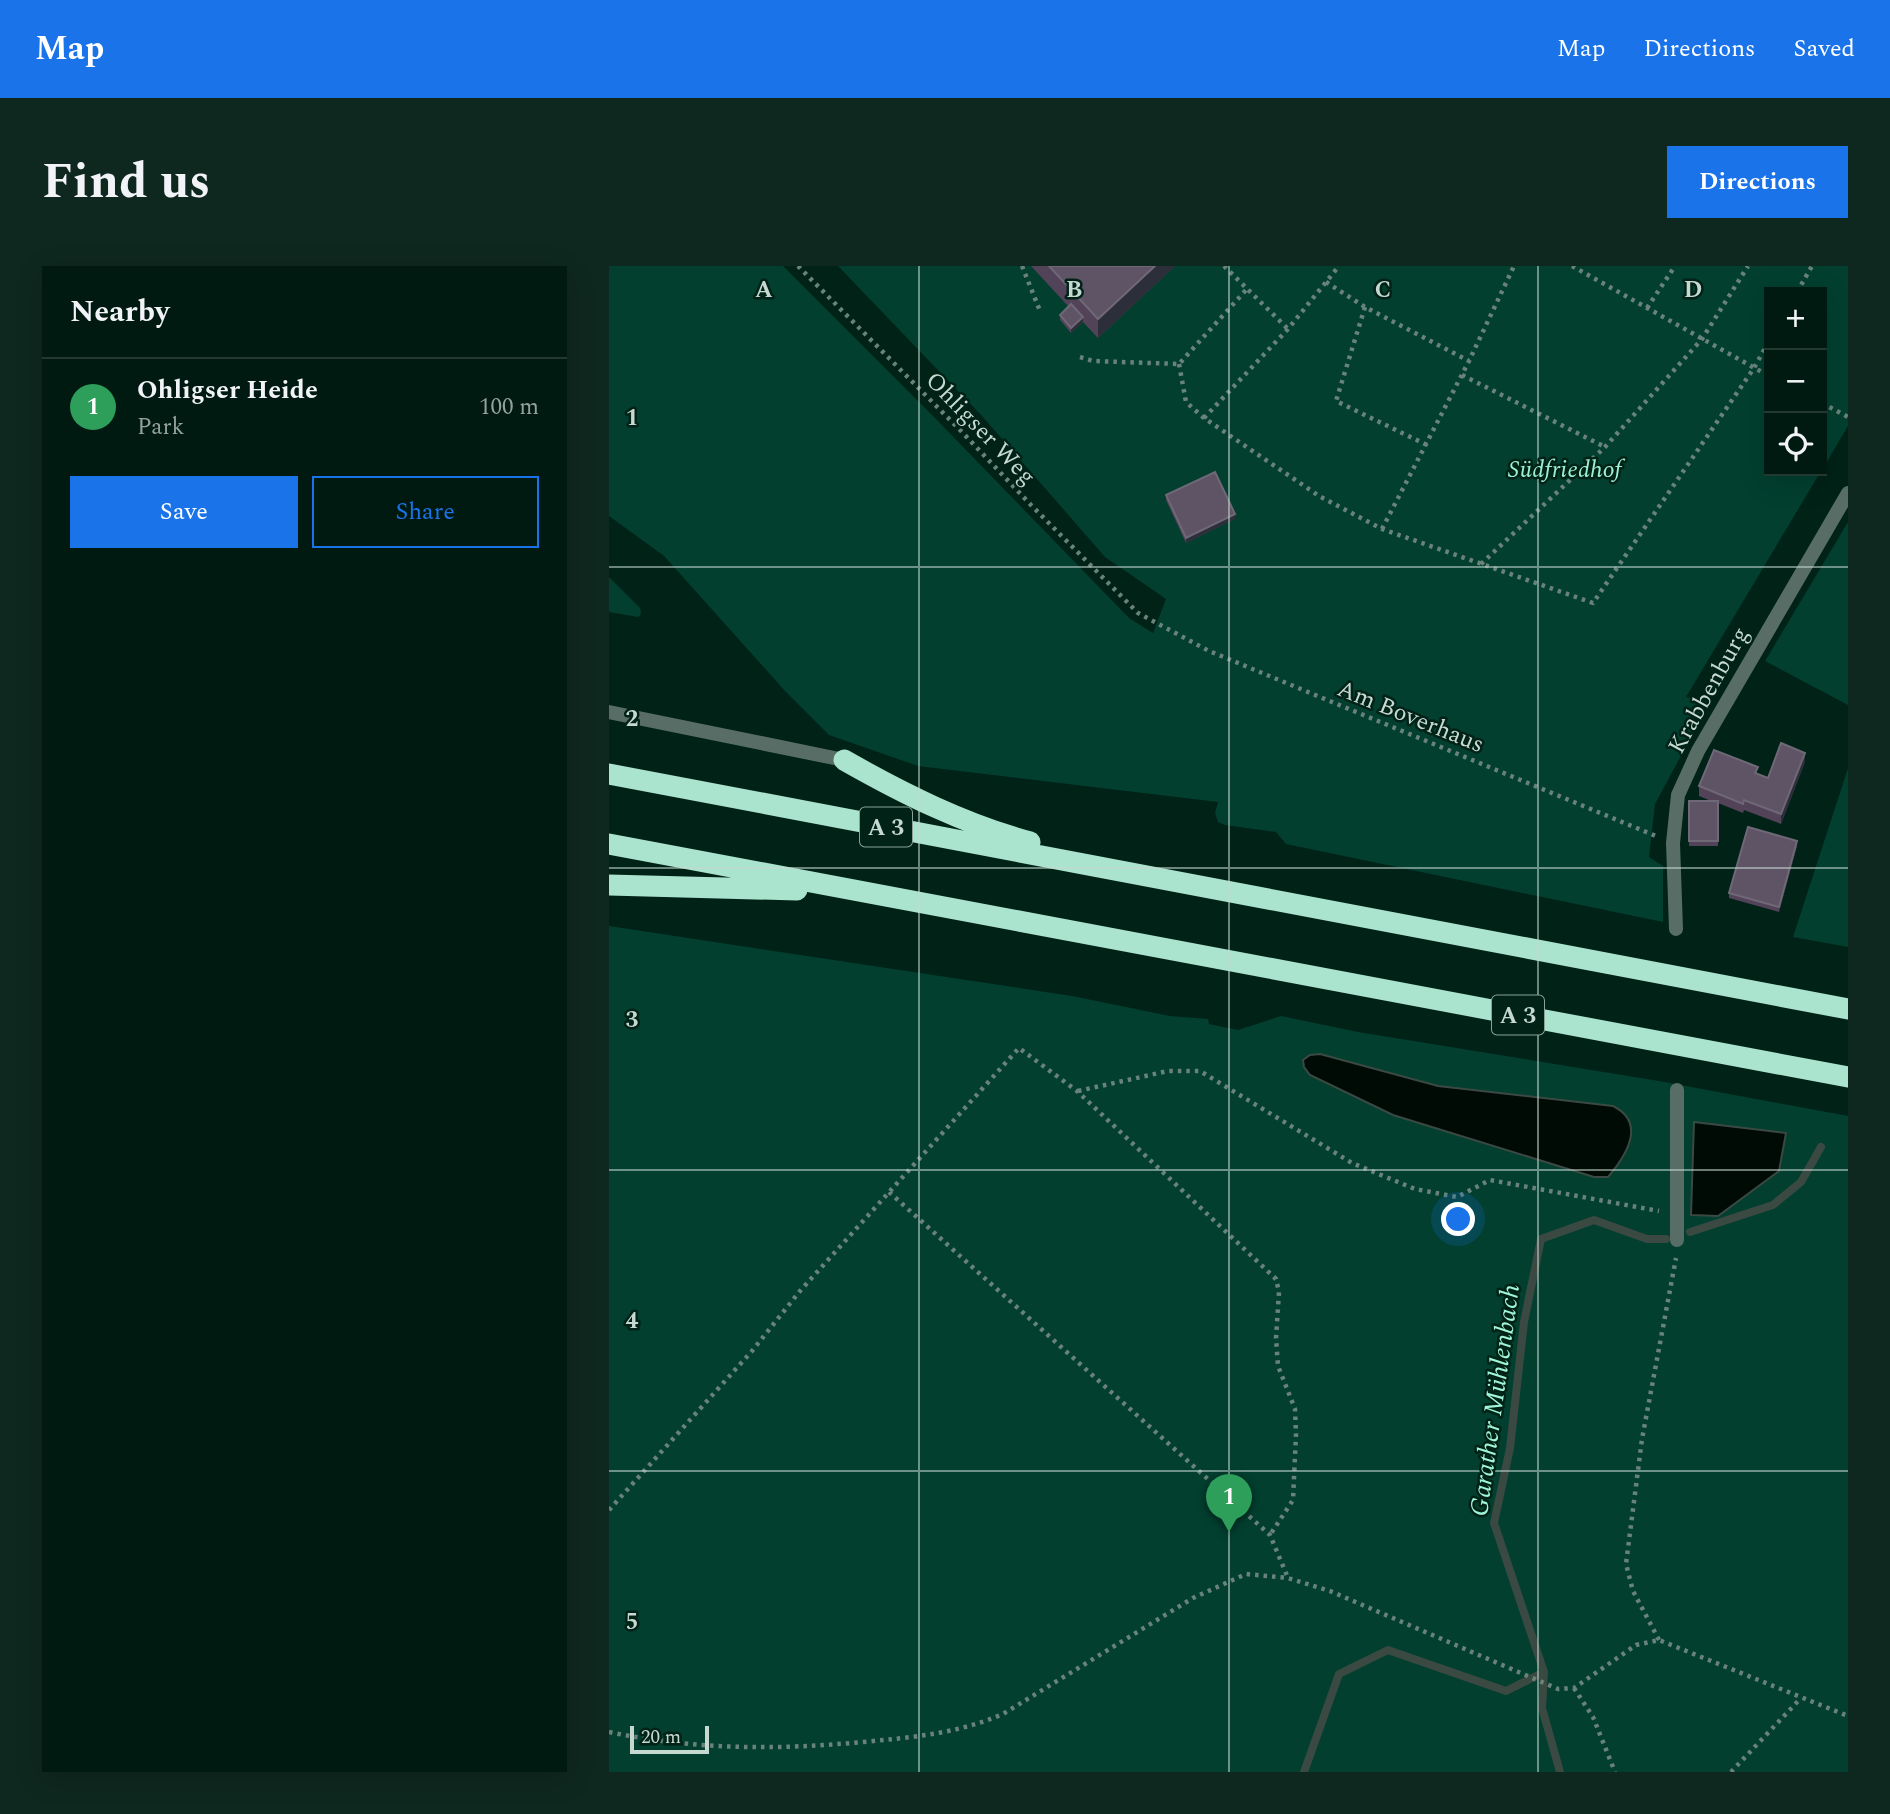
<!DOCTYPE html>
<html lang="en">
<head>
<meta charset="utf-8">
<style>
  :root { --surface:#001a11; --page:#0e271f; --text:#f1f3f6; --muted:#95a19f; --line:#223831; --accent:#1a73e8 }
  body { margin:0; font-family:Spectral,serif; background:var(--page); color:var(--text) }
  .controls { position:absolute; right:21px; top:21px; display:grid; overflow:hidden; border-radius:0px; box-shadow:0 7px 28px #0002 }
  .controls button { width:63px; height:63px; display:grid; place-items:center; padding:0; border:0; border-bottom:2px solid var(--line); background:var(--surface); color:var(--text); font:35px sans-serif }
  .scale { position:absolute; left:21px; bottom:18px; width:79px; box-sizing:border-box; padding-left:7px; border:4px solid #c6d9d1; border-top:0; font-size:19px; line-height:24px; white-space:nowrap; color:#c6d9d1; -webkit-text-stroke:5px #002217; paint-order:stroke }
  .you { position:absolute; left:850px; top:954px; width:24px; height:24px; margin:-18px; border:5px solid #fff; border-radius:50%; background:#1a73e8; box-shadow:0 0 0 10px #1a73e833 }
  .badge { display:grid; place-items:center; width:46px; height:46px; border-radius:50%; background:var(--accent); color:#fff; font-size:23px; font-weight:700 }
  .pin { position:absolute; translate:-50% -58px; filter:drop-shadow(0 2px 4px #0008) }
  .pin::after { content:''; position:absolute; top:37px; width:24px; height:21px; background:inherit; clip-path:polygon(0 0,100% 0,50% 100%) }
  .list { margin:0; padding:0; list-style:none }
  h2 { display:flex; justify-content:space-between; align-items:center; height:91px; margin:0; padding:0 28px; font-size:30px }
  h2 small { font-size:23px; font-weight:400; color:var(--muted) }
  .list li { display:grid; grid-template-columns:46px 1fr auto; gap:21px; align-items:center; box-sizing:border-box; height:98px; padding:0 28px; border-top:2px solid var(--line) }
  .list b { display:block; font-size:26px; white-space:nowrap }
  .list p { margin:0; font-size:23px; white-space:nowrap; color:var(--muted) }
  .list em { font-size:23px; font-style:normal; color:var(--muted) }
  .actions { display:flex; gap:14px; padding:21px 28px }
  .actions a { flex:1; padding:16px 0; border:2px solid var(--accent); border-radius:0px; text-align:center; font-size:24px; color:var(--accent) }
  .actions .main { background:var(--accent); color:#fff }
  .icon { flex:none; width:38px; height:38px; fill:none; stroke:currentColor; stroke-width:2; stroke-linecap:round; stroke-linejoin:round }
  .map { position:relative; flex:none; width:1239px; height:1506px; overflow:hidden; border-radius:0px }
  header { display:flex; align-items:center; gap:42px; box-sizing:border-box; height:98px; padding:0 35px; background:var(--accent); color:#fff }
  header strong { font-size:33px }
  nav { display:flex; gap:38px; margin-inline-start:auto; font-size:24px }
  .intro { display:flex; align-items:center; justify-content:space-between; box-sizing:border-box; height:168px; padding:0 42px }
  h1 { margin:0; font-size:49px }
  .button { padding:18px 32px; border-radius:0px; background:var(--accent); color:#fff; font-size:24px; font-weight:700 }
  main { display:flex; gap:42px; padding:0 42px }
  aside { flex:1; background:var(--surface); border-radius:0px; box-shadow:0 7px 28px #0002 }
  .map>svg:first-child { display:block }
  .green { fill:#023f2f; fill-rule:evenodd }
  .water { fill:#000b06; stroke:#3b4943; stroke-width:2 }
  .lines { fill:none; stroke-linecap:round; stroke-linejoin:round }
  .stream { stroke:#3b4943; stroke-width:8 }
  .path { stroke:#69837a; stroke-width:4.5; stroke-dasharray:3.5 5; stroke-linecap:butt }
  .service { stroke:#576d65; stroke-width:14 }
  .motorway { stroke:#aae3ce; stroke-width:21 }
  .wall { fill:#534359 }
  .shaded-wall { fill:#2c2f39 }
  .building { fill:#5f5366; stroke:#6f6877; stroke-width:2 }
  .grid { fill:none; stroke:#c6d9d1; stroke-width:2; stroke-opacity:0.55 }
  .labels { text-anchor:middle; stroke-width:5; stroke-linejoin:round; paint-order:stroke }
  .shield { fill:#002217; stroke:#8ba299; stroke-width:2 }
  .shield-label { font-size:23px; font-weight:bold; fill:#c6d9d1 }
  .street-label { font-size:24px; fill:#c6d9d1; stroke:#002217 }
  .park-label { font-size:24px; font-style:italic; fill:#9cf3d4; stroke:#002217 }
  .water-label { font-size:26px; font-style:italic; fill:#a0f7d7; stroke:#002217 }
  .grid-label { font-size:23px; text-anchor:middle; font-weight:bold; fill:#c6d9d1; stroke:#002217; stroke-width:5; stroke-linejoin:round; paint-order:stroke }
</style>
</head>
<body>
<header>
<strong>Map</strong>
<nav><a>Map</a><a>Directions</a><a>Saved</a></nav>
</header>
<div class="intro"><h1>Find us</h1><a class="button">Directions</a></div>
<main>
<aside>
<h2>Nearby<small></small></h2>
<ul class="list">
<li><span class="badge" style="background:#2e9e5b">1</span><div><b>Ohligser Heide</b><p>Park</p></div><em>100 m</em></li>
</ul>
<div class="actions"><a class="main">Save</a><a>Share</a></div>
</aside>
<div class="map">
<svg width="1239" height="1506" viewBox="0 0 1239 1506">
  <rect width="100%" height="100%" fill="#002217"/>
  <!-- green -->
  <path class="green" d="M0,0H174L326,152L520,352L544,367L557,333L496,291L373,150L229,0H1239V160L1213,204V26H1160V205H1212L1077,431L1101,436L1046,538L1040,591L1054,600V656L677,578L667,566L616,559L609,556L606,547L609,536L309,500L220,469L176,425L55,290L0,250Z
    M1239,256V439L1156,395Z
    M0,311L31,342L32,348L29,351L0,346Z
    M1239,502V681L1184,671Z
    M0,660L463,730L561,750L599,753L600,758L629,764L672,750L749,766L1050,815L1239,850V1506H0ZM711,788L829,820L1004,840C1026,851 1024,873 1014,893Z"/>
  <!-- water -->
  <path class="water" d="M711,788L829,820L1004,840C1038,857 1017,890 999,911H985L784,849L701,809L695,801L694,794L701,789Z
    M1085,856L1177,867L1170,905L1109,950L1082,949Z"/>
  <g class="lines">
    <!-- stream -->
    <path class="stream" d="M1081,966L1164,939L1192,916L1212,881
      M695,1506L730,1408L779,1384L897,1425L935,1406
      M951,1506L933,1442L935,1406L885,1257L901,1182L915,1056L932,973L985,954L1038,973H1057"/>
    <!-- path -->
    <path class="path" d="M189,0L353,166L422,239L529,347L600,385L1047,570
      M413,0L431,45
      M615,0L679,63
      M963,0L1160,110
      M717,16L756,41L860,95
      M1188,26L1203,0
      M756,41L727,135L818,179
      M1038,42L1066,0
      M471,91L484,95L570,98L637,24
      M570,98L577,136L595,152L710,230L773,263L984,337L1145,102L1160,75
      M853,109L996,181
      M1213,137L1239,151
      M595,152L679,63L730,0
      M773,263L860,95L905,0
      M872,298L996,181L1093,73L1139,0
      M469,825L559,805H591L743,897L806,923L848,931L881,914L1050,945
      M280,926L661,1269L679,1312
      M0,1244L143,1085L191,1025L410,782L468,825L667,1013L670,1026L667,1072L669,1100L686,1143L687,1168L684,1234L661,1269
      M1050,1374L1024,1325L1017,1298L1033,1173L1067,992
      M965,1422L984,1451L1006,1506
      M0,1466C87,1484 166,1484 254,1476C305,1471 347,1468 394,1448L584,1332L637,1308L679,1312L721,1325L949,1423L965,1422L1027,1379L1050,1374L1239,1450
      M1122,1506L1192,1432"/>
    <!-- service -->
    <path class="service" d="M0,446L235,494
      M1067,663L1064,577L1069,529L1089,485L1239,227
      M1068,824V974"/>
    <!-- motorway -->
    <path class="motorway" d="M235,494C295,528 355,558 421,576
      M0,508L1239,743
      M0,578L1239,811
      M0,619L188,624"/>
  </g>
  <!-- wall -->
  <path class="wall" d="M422,0H566L489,72L474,56L462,67L451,54V49L459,40Z
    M557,229L626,253L577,277L557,234Z
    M1196,496L1172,558L1135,544L1134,547L1109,537V580H1080V535H1102L1090,530V520L1149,508L1159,512Z
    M1188,580L1170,646L1120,632V627Z"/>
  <!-- shaded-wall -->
  <path class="shaded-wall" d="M546,0H566L489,72V53Z
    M474,51V56L462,67V62Z
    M626,248V253L577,277V272Z
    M1196,487V496L1172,558V548Z
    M1188,575V580L1170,646V641Z"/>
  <!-- building -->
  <path class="building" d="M440,0H546L489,53Z
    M462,38L474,51L462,62L451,49Z
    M606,206L626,248L577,272L557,229Z
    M1172,477L1196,487L1172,548L1135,534L1134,538L1090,520L1105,484L1149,501L1146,507L1159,512Z
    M1080,535H1109V575H1080Z
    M1139,561L1188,575L1170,641L1120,627Z"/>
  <!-- grid -->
  <path class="grid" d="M310,0V1506M620,0V1506M929,0V1506M0,301H1239M0,602H1239M0,904H1239M0,1205H1239"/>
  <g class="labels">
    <!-- shield labels -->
    <g class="shield">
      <rect x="251" y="541.5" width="52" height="39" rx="5"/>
      <rect x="883" y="729.5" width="52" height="39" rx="5"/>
    </g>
    <g class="shield-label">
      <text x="277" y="569">A 3</text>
      <text x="909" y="757">A 3</text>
    </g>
    <!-- street labels -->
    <g class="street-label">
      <text transform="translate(372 162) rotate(46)" y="8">Ohligser Weg</text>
      <text transform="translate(1099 424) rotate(-61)" y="8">Krabbenburg</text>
      <text transform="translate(802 450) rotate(22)" y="8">Am Boverhaus</text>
    </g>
    <!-- park labels -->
    <g class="park-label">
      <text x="956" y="211">Südfriedhof</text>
    </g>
    <!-- water labels -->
    <g class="water-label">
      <text transform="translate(885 1134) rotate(-82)" y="9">Garather Mühlenbach</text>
    </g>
  </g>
  <g class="grid-label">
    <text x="155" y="31">A</text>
    <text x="465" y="31">B</text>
    <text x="774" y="31">C</text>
    <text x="1084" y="31">D</text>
    <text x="23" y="159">1</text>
    <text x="23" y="460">2</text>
    <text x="23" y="761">3</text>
    <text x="23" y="1062">4</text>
    <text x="23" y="1363">5</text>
  </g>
</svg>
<div class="controls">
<button>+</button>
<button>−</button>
<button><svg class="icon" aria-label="locate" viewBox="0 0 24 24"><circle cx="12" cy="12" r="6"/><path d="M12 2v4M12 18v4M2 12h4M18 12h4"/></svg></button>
</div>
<div class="scale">20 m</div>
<div class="you"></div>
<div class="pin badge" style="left:620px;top:1266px;background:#2e9e5b">1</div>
</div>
</main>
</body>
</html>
